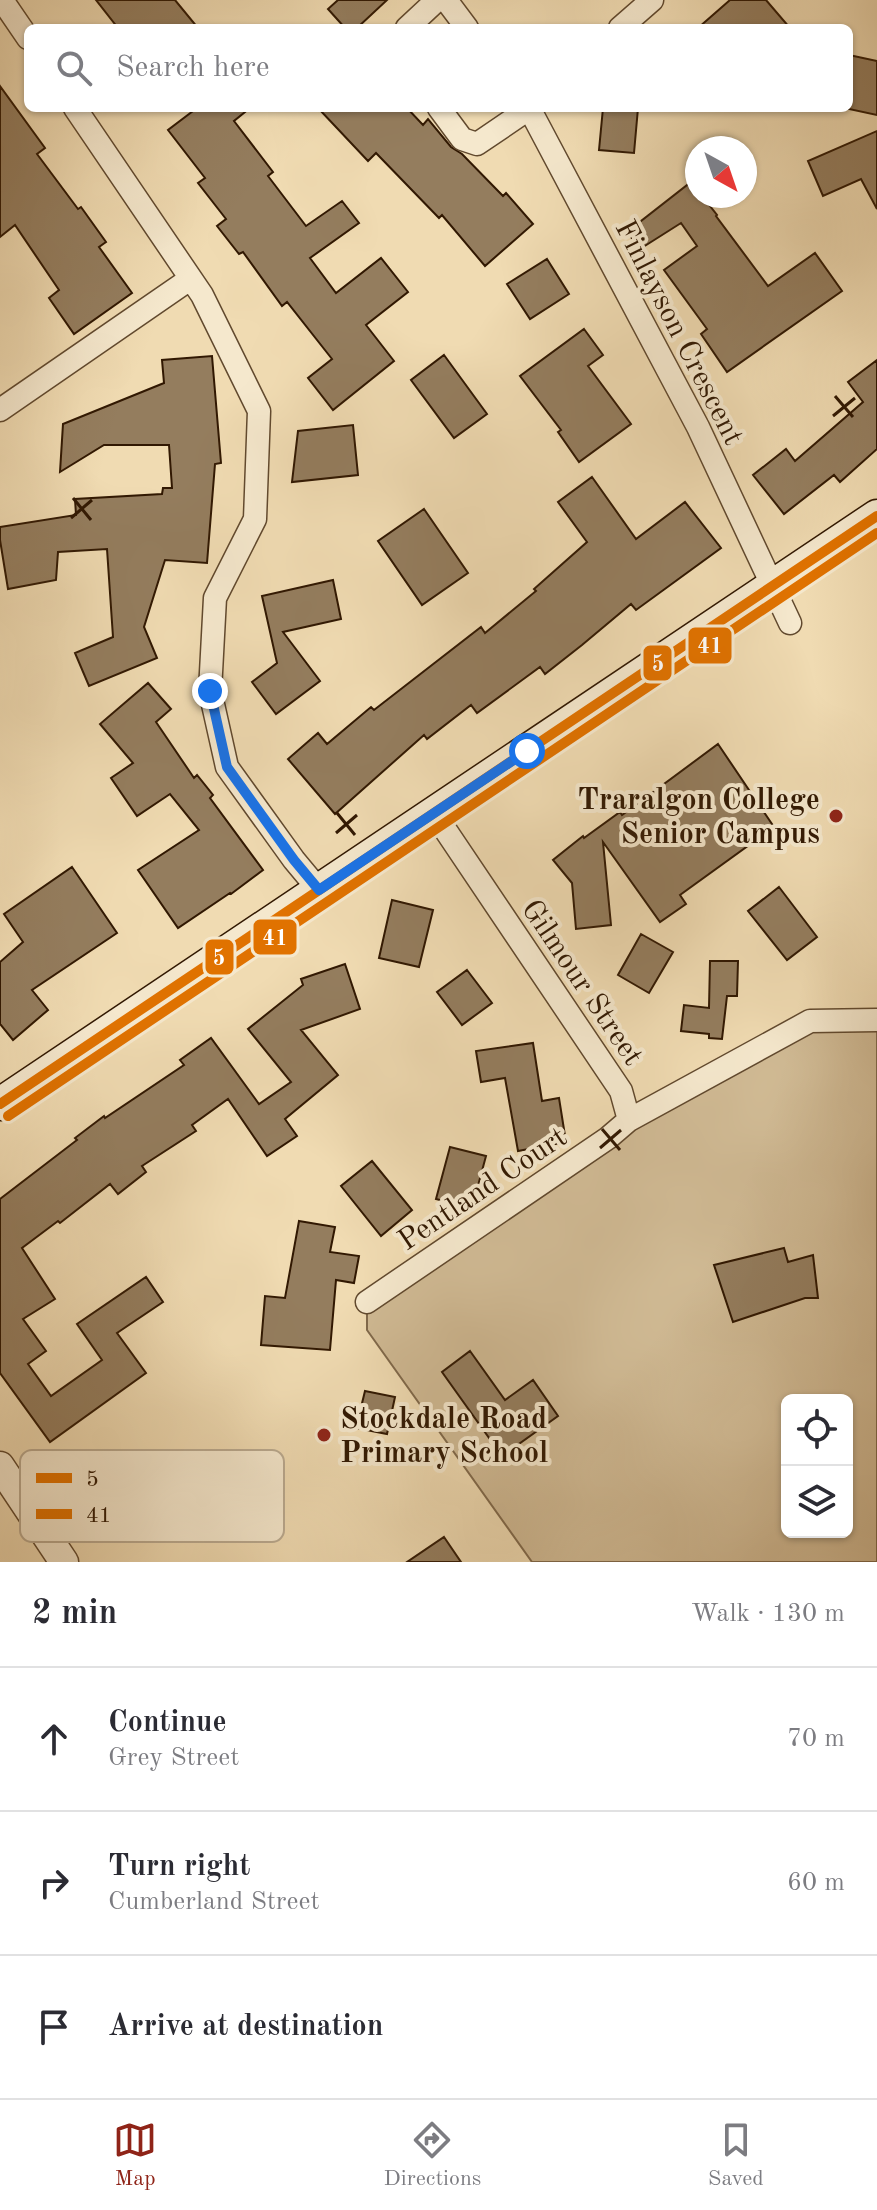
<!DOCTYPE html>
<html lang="en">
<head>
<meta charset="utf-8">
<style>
  :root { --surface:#fff; --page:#f7f7f7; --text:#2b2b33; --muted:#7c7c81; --line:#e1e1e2; --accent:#8f2418 }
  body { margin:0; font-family:"Old Standard TT",serif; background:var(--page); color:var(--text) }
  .controls { position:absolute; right:24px; bottom:24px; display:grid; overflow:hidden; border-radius:12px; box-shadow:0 2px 6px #0004 }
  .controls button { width:72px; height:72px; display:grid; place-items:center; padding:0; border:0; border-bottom:2px solid var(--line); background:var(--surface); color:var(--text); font:40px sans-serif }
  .compass { position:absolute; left:685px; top:136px; width:72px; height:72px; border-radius:50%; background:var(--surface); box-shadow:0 2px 6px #0004; rotate:140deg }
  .stop { position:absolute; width:24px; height:24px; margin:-18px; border:6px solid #1a73e8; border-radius:50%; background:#fff }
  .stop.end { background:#1a73e8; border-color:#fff; box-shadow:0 2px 8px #0008 }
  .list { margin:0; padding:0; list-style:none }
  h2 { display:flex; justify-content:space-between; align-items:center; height:104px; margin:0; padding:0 32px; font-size:34px }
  h2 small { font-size:26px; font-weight:400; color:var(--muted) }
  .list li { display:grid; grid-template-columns:52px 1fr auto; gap:24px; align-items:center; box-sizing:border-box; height:144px; padding:0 32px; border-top:2px solid var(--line) }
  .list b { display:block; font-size:30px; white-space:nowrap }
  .list p { margin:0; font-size:26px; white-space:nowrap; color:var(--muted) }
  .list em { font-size:26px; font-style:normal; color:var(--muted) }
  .icon { flex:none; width:44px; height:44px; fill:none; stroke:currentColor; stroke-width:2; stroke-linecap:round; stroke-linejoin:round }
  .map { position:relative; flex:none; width:877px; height:1562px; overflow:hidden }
  .search { position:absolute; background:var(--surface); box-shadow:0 2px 6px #0004; left:24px; right:24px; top:24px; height:88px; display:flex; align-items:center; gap:20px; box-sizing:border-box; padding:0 28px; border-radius:12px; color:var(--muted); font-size:30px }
  .sheet { height:536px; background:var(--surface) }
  nav { display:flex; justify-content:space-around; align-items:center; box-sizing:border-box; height:112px; border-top:2px solid var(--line); background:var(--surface); font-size:22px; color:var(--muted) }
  nav a { display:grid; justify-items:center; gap:4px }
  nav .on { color:var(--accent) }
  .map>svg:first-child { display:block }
  .green { fill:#d0ba94; stroke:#80694b; stroke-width:2; fill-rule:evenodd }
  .building { fill:#947d5e; stroke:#311802; stroke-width:2 }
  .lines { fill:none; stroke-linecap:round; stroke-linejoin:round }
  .minor-casing { stroke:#61492e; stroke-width:25 }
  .tertiary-casing { stroke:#61492e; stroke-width:31 }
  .secondary-casing { stroke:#311802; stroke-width:35 }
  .minor { stroke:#f5e8cd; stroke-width:22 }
  .tertiary { stroke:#f5e8cd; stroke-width:28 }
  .secondary { stroke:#f5e8cd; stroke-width:32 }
  .bus-1-casing { stroke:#f5e8cd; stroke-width:16 }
  .bus-2-casing { stroke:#f5e8cd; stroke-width:16 }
  .bus-1 { stroke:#e07200; stroke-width:10 }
  .bus-2 { stroke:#e07200; stroke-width:10 }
  .route { stroke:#1a73e8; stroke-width:10 }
  .ticks { fill:none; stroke:#311802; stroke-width:3 }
  .poi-dot { fill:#8f2418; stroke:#f5e8cd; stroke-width:3 }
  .labels { text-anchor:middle; stroke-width:8; stroke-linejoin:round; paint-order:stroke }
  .street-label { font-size:30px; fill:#311802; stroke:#f5e8cd }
  .poi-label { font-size:30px; font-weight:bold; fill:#311802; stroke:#f5e8cd; text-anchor:end }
  .key { fill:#f5e8cd; stroke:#baaa90; stroke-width:2 }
  .key-label { font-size:22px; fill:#311802 }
  .line-badge { stroke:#f5e8cd; stroke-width:3 }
  .badge-label { font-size:22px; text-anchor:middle; font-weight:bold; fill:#fff }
</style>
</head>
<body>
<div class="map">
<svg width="877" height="1562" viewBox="0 0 877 1562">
  <rect width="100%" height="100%" fill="#f0dbb2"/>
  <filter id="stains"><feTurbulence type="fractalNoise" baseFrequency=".0025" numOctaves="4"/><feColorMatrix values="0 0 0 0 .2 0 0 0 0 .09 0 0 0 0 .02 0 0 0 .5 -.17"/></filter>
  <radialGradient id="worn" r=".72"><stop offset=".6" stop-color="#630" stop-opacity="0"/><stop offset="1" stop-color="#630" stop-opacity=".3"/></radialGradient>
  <!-- green -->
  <path class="green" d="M877,1020V1562H532L367,1330V1302L608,1138L810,1021ZM787,1400H847V1532H787Z"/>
  <!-- building -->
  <path class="building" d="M96,0H175L198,28H118Z
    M338,0H387L357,28H345L328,9Z
    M730,0H766L790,28H698Z
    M849,55L877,61V115L849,109Z
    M0,86L45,148L37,154L78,209L81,207L106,242L99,247L132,293L74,334L49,298L59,290L15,225L0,237Z
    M197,108H250L234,121L273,172L268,176L306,226L342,201L359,223L310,258L336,293L381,258L408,292L366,325L394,361L333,410L308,378L332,359L287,302L282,306L243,252L239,254L217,226L226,219L198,183L205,178L168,130Z
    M318,108H407L423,125L428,119L451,147L462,154L503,196L506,193L533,224L485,266L442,215L439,218L376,153L368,161Z
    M603,108H638L634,153L599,150Z
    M877,131V209L861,179L823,196L808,161Z
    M691,182L697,189V196H702L717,215L716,216L768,286L815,253L842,291L727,372L701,334L707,329L664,270L697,246L681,223L640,249L627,232Z
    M547,259L569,294L530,319L507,284Z
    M584,329L603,355L588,366L631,424L579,462L558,432L561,430L520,376Z
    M444,355L487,414L454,438L411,380Z
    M212,356L221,463L215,464L207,563L165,560L144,627L157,658L89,686L75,653L113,637L107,549L58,552L56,580L8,589L0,540V527L76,515L75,499L162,494L163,488H172L169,445H104L60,472L63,424L164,383L162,360Z
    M877,360V449L840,482L834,475L784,514L753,475L786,449L795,461L863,402L848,382Z
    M353,425L358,475L292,482L298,431Z
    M592,477L636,539L685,502L721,548L636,610L631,604L582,645L545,674L540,667L477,713L471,705L427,739L424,735L335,814L288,759L318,733L327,744L371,707L374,710L481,627L485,633L536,591L534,589L587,542L558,502Z
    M424,509L468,573L422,605L378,541Z
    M333,580L341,619L283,632L320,681L276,714L252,682L277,663L262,596Z
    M148,683L171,709L156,722L194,778L197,775L213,795L210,798L263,870L231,894L230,893L178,928L138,870L199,830L170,794L137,816L111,778L133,763L100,724Z
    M718,744L774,827L680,895L686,904L660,922L603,842L611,925L576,929L572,883L553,860L583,836L584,838L620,812L622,815Z
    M72,867L117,933L32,990L48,1010L13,1040L0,1024V962L23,942L4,914Z
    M779,887L817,937L787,960L748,911Z
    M392,900L433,910L419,967L379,958Z
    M641,934L673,952L649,993L618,975Z
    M710,961H738L737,996H727L722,1039L709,1038V1034L681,1031L684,1005L709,1008Z
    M345,964L360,1009L301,1030L338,1075L285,1119L297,1136L267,1156L228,1099L192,1125L196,1131L142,1166L146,1172L118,1194L110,1184L60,1223L58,1221L22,1248L55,1299L23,1319L46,1351L28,1364L51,1396L102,1360L77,1324L146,1277L163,1302L117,1333L146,1373L50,1442L0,1373V1199L77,1140L75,1138L104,1116L105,1118L184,1065L180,1060L211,1038L259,1104L291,1082L248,1029L303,985L301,979Z
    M467,970L492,1003L462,1025L437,992Z
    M533,1043L542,1101L559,1098L566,1142L518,1151L505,1078L481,1082L476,1051Z
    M450,1147L486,1156L472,1208L436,1199Z
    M372,1161L412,1210L381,1236L341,1186Z
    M299,1221L335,1227L330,1252L359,1256L354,1283L336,1280L330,1350L261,1345L265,1296L285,1298Z
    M784,1248L788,1262L813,1255L818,1298H805L733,1322L714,1265Z
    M470,1351L505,1400L533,1380L558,1416L502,1456L442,1372Z
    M365,1391L395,1397L387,1434L356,1428Z
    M444,1537L461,1562H407Z"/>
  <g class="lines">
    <!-- minor casing -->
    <g class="minor-casing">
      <path id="minor" d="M2,0L28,38
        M446,0L467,28
        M407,28L437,0
        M620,28L652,0
        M75,108L202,295L259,411L255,519L215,598L210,691L227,767L294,860L319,890
        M439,108L462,139L477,144L530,108
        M529,108L698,427L790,623
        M0,410L190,279
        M434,813L621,1091L629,1120L810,1021L877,1020
        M367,1302L608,1138L629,1120"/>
    </g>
    <!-- tertiary casing -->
    <g class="tertiary-casing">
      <path id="tertiary" d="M0,1466L64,1562"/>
    </g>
    <!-- secondary casing -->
    <g class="secondary-casing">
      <path id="secondary" d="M0,1104L877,516"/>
    </g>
    <!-- minor -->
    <use href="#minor" class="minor"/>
    <!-- tertiary -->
    <use href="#tertiary" class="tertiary"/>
    <!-- secondary -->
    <use href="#secondary" class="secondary"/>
    <!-- bus-1 casing -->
    <g class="bus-1-casing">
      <path id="bus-1" d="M0,1104L877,516"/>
    </g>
    <!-- bus-2 casing -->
    <g class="bus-2-casing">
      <path id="bus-2" d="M8,1116L877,533"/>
    </g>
    <!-- bus-1 -->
    <use href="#bus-1" class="bus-1"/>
    <!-- bus-2 -->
    <use href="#bus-2" class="bus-2"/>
  </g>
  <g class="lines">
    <!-- route -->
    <path class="route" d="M210,691L227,767L294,860L319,890L527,751"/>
  </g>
  <!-- ticks -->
  <path class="ticks" d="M835,396L853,417M833,416L855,398M73,498L91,520M71,518L92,500M337,813L355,835M336,833L357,815M602,1129L620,1150M600,1148L621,1130"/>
  <!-- markers -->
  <g class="poi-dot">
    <circle cx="836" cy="816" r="8"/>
    <circle cx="324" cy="1435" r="8"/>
  </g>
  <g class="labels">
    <!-- street labels -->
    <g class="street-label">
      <text transform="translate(680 332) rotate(63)" y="10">Finlayson Crescent</text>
      <text transform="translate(583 982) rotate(56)" y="10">Gilmour Street</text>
      <text transform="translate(482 1188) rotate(-34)" y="10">Pentland Court</text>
    </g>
    <!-- poi labels -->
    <g class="poi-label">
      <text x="820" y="809">Traralgon College<tspan x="820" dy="34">Senior Campus</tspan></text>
      <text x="340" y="1428" text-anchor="start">Stockdale Road<tspan x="340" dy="34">Primary School</tspan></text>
    </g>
  </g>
  <!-- legend -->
  <rect x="20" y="1450" width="264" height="92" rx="12" class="key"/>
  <rect x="36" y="1473" width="36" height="10" fill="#e07200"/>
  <rect x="36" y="1509" width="36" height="10" fill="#e07200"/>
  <g class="key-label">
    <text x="86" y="1486">5</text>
    <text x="86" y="1522">41</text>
  </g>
  <g class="line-badge">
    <rect x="687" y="626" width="46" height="39" rx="8" fill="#e07200"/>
    <rect x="642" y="644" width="31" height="38" rx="8" fill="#e07200"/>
    <rect x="252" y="918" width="46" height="38" rx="8" fill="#e07200"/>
    <rect x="204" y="938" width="31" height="38" rx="8" fill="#e07200"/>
  </g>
  <g class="badge-label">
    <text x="710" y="653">41</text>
    <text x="658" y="671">5</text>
    <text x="275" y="945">41</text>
    <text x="219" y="965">5</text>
  </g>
  <rect width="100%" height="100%" filter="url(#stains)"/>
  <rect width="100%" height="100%" fill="url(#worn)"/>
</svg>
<div class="controls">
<button><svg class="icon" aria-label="locate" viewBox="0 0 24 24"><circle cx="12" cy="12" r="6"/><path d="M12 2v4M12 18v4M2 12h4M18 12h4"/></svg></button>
<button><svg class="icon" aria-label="layers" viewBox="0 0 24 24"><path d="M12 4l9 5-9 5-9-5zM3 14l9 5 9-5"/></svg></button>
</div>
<svg class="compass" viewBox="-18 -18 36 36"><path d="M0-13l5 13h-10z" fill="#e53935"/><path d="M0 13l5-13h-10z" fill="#7c7c81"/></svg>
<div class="stop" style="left:527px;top:751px"></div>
<div class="stop end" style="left:210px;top:691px"></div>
<div class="search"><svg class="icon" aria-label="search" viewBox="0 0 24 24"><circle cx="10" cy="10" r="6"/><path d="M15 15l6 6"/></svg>Search here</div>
</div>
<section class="sheet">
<h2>2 min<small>Walk · 130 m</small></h2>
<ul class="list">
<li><svg class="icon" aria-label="ahead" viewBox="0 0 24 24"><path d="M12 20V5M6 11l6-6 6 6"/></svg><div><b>Continue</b><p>Grey Street</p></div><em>70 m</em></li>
<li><svg class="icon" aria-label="right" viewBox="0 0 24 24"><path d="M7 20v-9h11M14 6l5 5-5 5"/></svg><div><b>Turn right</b><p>Cumberland Street</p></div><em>60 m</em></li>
<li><svg class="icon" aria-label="arrive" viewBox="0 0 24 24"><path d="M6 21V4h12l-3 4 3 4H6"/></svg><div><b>Arrive at destination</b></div></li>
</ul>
</section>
<nav>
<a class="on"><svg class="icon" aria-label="map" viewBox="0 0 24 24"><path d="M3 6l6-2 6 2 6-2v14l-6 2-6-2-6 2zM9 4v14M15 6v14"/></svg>Map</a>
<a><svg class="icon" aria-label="directions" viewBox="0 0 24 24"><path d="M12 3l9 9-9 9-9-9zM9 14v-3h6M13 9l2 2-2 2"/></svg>Directions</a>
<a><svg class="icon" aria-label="saved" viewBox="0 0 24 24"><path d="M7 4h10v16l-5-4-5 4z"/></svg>Saved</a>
</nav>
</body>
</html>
